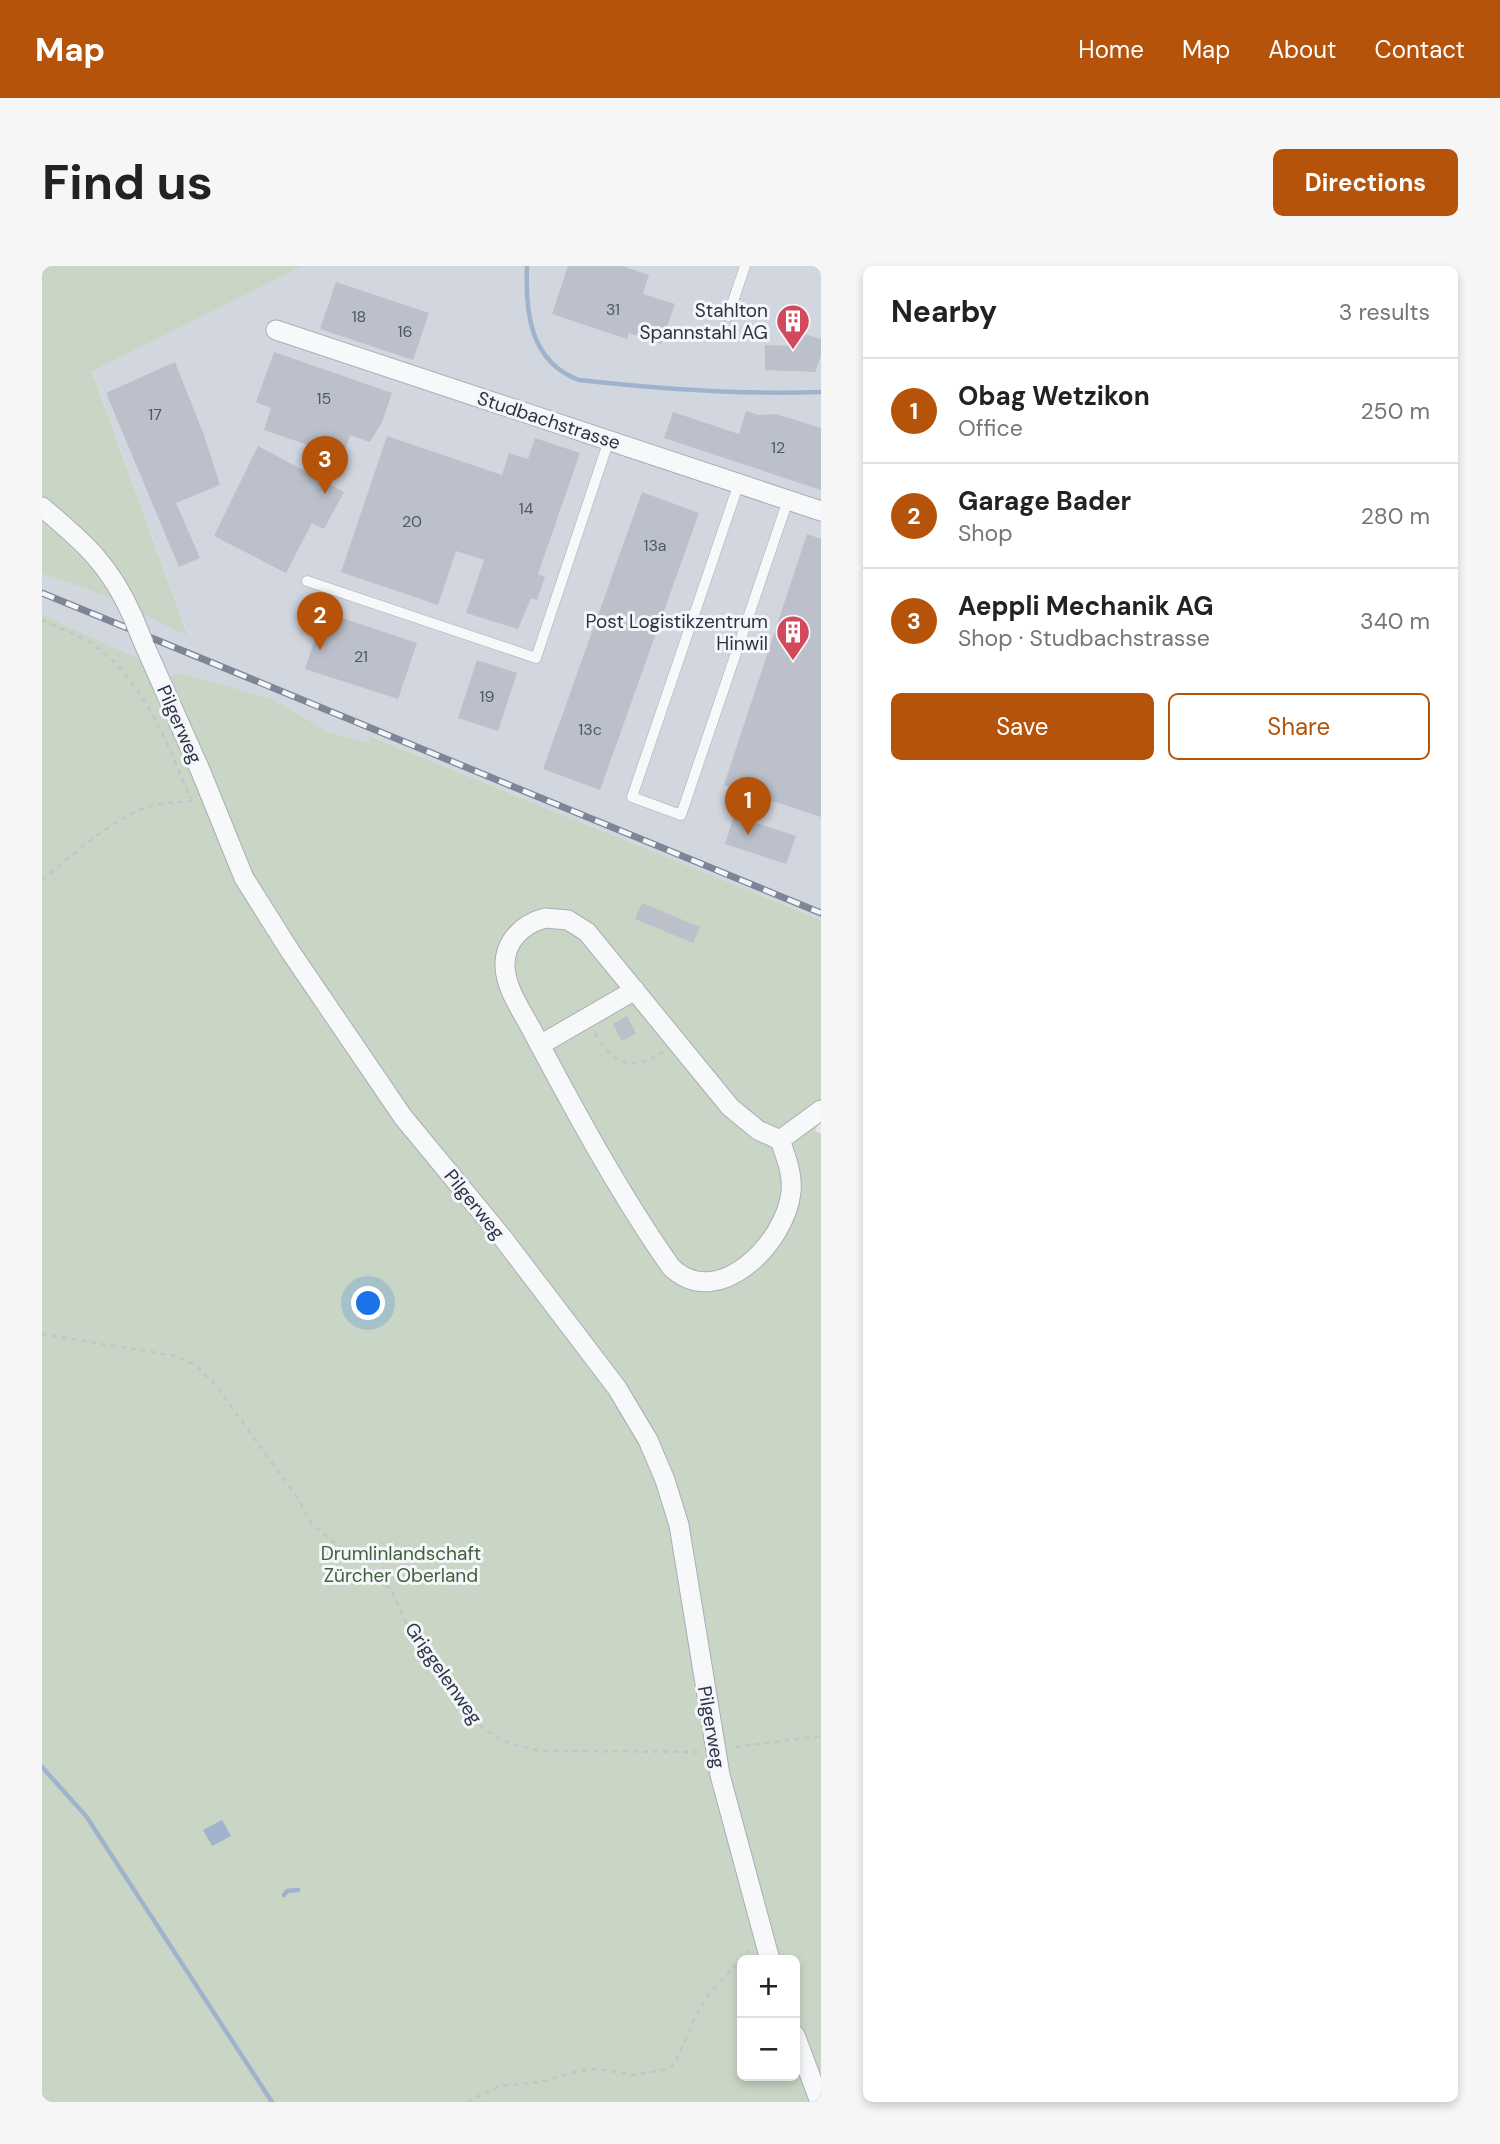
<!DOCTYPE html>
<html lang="en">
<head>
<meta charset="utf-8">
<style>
  :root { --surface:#fff; --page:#f6f6f6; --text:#222; --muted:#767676; --line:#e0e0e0; --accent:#b45309 }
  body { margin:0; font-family:"DM Sans",sans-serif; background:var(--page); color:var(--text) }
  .controls { position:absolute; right:21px; bottom:21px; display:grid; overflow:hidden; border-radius:10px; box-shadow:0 4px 10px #0003 }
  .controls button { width:63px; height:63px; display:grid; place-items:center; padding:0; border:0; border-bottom:2px solid var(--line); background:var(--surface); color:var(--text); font:35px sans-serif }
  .you { position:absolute; left:327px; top:1038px; width:24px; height:24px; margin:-18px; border:5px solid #fff; border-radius:50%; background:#1a73e8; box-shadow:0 0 0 10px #1a73e833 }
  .badge { display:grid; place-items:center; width:46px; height:46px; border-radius:50%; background:var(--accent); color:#fff; font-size:23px; font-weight:700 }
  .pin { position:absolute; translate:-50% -58px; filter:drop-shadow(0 2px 4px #0008) }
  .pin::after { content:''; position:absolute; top:37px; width:24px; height:21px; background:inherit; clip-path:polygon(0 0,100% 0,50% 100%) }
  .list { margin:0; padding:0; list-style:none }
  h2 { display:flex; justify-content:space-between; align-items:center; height:91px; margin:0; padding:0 28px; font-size:30px }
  h2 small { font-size:23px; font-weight:400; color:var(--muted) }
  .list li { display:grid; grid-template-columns:46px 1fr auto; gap:21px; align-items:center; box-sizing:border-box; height:105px; padding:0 28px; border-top:2px solid var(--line) }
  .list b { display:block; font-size:26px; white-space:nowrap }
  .list p { margin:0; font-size:23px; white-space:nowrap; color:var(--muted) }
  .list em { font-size:23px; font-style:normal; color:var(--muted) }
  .actions { display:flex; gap:14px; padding:21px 28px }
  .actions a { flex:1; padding:16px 0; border:2px solid var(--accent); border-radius:10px; text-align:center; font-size:24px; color:var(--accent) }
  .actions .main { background:var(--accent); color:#fff }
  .map { position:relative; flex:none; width:779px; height:1836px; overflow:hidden; border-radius:10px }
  header { display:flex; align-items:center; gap:42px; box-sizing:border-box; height:98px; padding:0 35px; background:var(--accent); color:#fff }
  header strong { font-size:33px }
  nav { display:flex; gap:38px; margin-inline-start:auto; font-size:24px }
  .intro { display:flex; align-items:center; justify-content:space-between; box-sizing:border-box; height:168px; padding:0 42px }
  h1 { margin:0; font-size:49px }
  .button { padding:18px 32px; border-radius:10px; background:var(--accent); color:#fff; font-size:24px; font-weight:700 }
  main { display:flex; gap:42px; padding:0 42px }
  aside { flex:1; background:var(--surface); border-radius:10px; box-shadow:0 4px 10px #0003 }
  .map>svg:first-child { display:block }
  .built { fill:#d2d6de }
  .green { fill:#c9d6c5; fill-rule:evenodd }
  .water { fill:#9fb4cc }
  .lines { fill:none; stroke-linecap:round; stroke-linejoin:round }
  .stream { stroke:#9fb4cc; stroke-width:4.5 }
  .building { fill:#bbc0ca }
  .lane-casing { stroke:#a9aeb7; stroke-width:11 }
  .street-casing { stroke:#a9aeb7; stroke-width:21 }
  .path { stroke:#c2c5cb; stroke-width:2.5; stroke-dasharray:5 5; stroke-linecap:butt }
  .lane { stroke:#f7f8fa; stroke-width:10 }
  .street { stroke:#f7f8fa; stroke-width:19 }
  .rail-casing { stroke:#7d8696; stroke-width:7 }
  .rail { stroke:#f4f6f9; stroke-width:4.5; stroke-dasharray:13; stroke-linecap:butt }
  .street-bridge-casing { stroke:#a9aeb7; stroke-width:21; stroke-linecap:butt }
  .street-bridge { stroke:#f7f8fa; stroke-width:19 }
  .labels { text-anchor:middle; stroke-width:6; stroke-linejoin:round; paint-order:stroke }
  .number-label { font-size:16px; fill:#4f5766 }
  .poi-label { font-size:19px; fill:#2b3445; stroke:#f4f6f9; text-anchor:end }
  .street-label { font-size:19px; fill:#2b3445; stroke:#f4f6f9 }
  .park-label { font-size:19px; fill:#3f6138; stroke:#f4f6f9 }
</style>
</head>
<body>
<header>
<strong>Map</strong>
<nav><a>Home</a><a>Map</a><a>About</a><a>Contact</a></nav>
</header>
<div class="intro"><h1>Find us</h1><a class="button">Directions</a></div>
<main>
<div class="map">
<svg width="779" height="1836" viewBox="0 0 779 1836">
  <rect width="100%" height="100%" fill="#e4e7ec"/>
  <!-- built -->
  <path class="built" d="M261,0H779V654L327,469L329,479L287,466L230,433L125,412L112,396L86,388L0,348V308L61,329L146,369L50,104Z"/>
  <!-- green -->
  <path class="green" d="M0,0H261L50,105L146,370L61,329L0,308Z
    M0,348L86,388L112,396L125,412L138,407L230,433L287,466L328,478L326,469L779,654V853L773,865L779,868V1836H0ZM700,1694H753V1810H700Z"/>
  <!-- water -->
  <path class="water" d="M180,1554L189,1570L170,1580L161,1564Z"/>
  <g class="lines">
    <!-- stream -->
    <path class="stream" d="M485,0C483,46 488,96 537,114C618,123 698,129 779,126
      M0,1501L44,1550L230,1836
      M242,1629L245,1625L256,1624"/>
  </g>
  <!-- building -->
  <path class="building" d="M526,0H580L607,9L601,28L633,38L619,78L587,67L585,73L510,48Z
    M294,16L387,47L371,94L278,63Z
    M759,67L779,73V89L773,106L723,104V79L754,80Z
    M232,86L350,127L340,156L328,176L308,169L301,191L222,164L229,142L214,136Z
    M133,96L162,169L178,219L134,237L158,292L137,301L64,127Z
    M704,145L716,149L734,148L779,162V224L622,172L631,146L697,168Z
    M345,170L460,209L467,187L486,193L493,172L538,187L496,308L503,311L495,334L489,332L476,363L424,347L442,294L414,285L396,339L299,306Z
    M216,180L302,226L282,263L270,257L244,307L172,270Z
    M600,226L657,247L558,524L501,503Z
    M765,268L779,273V551L682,519Z
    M282,346L375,377L356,433L263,403Z
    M435,394L475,407L456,465L416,452Z
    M692,550L754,570L744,598L683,578Z
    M600,637L658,661L651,677L593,653Z
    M585,750L594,767L580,775L571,758Z"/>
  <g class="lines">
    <!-- lane casing -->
    <g class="lane-casing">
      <path id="lane" d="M686,50L703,0
        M697,217L590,531L639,549L746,234
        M265,315L494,392L567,174"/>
    </g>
    <!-- street casing -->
    <g class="street-casing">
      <path id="street" d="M234,64L779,245
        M0,241C43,277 68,299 91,351
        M102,378L159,506L202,612L248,685L361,851L460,971L575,1122L606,1174L623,1214L637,1259L678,1509L728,1694
        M503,652L526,654L545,666L688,841L716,864L738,874C744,891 751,908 749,926C744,976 676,1047 629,1001C579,930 534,847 493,770C483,749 464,725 463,701C462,676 480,658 503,652Z
        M498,779L593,724
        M738,874L779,844
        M753,1769L778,1836"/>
    </g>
    <!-- path -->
    <path class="path" d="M0,354C17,362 37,369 53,380C102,414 126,480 149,533
      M0,614C31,589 74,548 113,539C126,536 139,536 152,535
      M553,767C571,798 588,807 621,786
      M0,1068L134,1090L153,1099L172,1117L255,1231L269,1257L349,1324L369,1367L441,1463L464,1476L498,1485L658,1486
      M693,1481L779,1470
      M425,1836L458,1820L499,1816L536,1805L555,1803L592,1809L626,1803L633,1797L653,1752L668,1726L707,1685"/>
    <!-- lane -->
    <use href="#lane" class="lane"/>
    <!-- street -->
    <use href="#street" class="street"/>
    <!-- rail casing -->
    <g class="rail-casing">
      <path id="rail" d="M0,327L779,647"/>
    </g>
    <!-- rail -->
    <use href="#rail" class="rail"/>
    <!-- street-bridge casing -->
    <g class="street-bridge-casing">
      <path id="street-bridge" d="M91,351L102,378"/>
    </g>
    <!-- street-bridge -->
    <use href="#street-bridge" class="street-bridge"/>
  </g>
  <!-- icons -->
  <defs>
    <g id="building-pin" transform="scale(1.75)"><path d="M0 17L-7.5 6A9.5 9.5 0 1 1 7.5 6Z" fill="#d1495b" stroke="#f4f6f9"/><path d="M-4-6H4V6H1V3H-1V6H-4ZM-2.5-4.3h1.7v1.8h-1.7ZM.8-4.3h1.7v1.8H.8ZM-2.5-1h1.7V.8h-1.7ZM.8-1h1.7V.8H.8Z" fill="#fff"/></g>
  </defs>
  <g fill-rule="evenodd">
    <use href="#building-pin" x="751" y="55"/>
    <use href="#building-pin" x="751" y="366"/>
  </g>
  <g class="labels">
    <!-- number labels -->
    <g class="number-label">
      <text x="571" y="49">31</text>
      <text x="317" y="56">18</text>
      <text x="363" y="71">16</text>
      <text x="282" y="138">15</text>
      <text x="113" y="154">17</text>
      <text x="736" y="187">12</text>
      <text x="484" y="248">14</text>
      <text x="370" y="261">20</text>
      <text x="613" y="285">13a</text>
      <text x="319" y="396">21</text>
      <text x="445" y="436">19</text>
      <text x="548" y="469">13c</text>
    </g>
    <!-- poi labels -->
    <g class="poi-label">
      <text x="726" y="51">Stahlton<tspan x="726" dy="22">Spannstahl AG</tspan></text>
      <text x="726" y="362">Post Logistikzentrum<tspan x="726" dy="22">Hinwil</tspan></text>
    </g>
    <!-- street labels -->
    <g class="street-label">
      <text transform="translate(507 154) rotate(18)" y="7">Studbachstrasse</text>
      <text transform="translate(138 458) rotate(66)" y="7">Pilgerweg</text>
      <text transform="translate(433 938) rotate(51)" y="7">Pilgerweg</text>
      <text transform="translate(402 1407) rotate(55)" y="7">Griggelenweg</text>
      <text transform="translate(670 1461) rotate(80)" y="7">Pilgerweg</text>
    </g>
    <!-- park labels -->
    <g class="park-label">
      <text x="359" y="1294">Drumlinlandschaft<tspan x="359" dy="22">Zürcher Oberland</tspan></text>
    </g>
  </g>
</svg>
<div class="controls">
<button>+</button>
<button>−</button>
</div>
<div class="you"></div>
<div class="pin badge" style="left:706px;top:569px">1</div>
<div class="pin badge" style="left:278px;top:384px">2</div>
<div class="pin badge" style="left:283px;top:228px">3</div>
</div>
<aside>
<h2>Nearby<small>3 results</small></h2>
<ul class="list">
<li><span class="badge">1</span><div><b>Obag Wetzikon</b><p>Office</p></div><em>250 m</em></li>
<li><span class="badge">2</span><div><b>Garage Bader</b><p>Shop</p></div><em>280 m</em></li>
<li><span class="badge">3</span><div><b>Aeppli Mechanik AG</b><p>Shop · Studbachstrasse</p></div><em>340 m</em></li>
</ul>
<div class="actions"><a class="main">Save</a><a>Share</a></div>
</aside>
</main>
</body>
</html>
